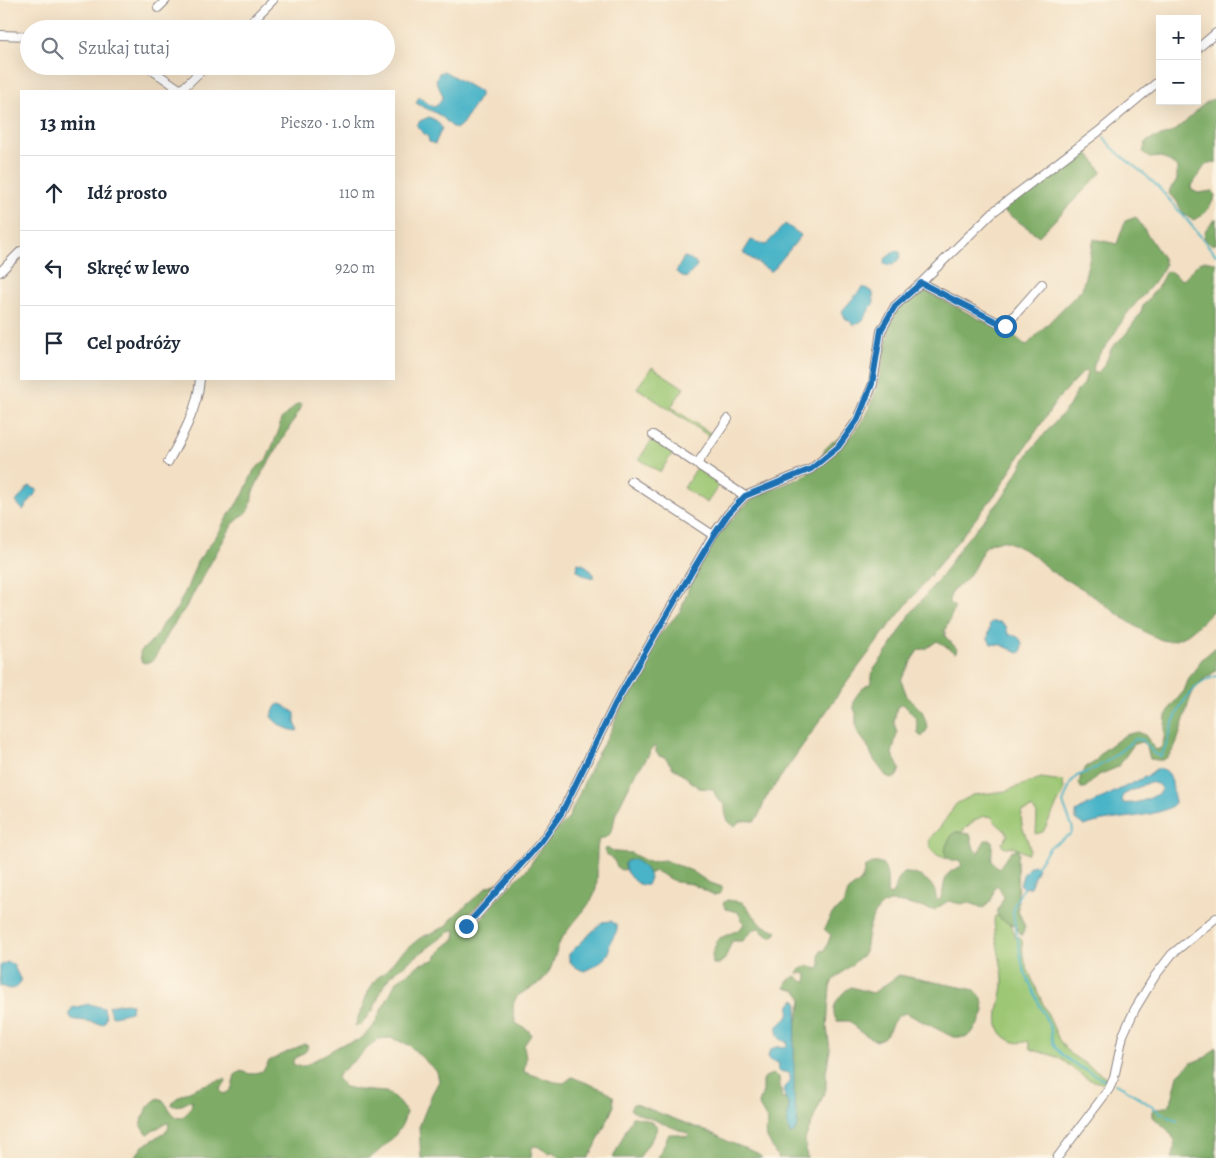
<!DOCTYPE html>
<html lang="pl">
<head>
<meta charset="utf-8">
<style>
  :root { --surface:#fff; --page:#f6f6f7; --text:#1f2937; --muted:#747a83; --line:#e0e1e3 }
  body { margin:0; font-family:Alegreya,serif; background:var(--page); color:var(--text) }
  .controls { position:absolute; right:15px; top:15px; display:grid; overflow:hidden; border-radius:0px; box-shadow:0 5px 20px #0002 }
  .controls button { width:45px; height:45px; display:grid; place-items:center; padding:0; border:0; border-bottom:1px solid var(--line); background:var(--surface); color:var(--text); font:25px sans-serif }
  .stop { position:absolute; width:15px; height:15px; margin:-11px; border:4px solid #1f6fb2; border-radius:50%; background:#fff }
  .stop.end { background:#1f6fb2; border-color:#fff; box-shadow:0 1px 5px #0008 }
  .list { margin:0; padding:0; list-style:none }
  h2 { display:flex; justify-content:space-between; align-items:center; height:65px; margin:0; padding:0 20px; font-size:21px }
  h2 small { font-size:16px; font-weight:400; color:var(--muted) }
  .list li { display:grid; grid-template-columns:32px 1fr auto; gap:15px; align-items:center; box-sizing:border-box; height:75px; padding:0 20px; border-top:1px solid var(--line) }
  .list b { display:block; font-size:19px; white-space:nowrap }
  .list em { font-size:16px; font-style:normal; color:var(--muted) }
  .icon { flex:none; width:28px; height:28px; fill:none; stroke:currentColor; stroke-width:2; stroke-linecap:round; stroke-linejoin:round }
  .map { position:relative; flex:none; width:1216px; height:1158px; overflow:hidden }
  .search { position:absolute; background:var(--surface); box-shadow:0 5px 20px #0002; left:20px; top:20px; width:375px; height:55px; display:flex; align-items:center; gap:12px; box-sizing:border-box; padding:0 18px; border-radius:28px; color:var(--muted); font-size:19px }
  .panel { position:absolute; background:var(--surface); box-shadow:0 5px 20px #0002; left:20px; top:90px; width:375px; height:290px; border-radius:0px }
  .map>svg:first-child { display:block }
  .green { fill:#9dc774; stroke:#607458 }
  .forest { fill:#7eac66; stroke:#506750 }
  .water { fill:#49b4c7; stroke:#366b81; fill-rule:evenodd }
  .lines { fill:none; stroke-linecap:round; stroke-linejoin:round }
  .stream { stroke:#49b4c7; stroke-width:2 }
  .minor-casing { stroke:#8a8180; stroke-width:10 }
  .minor { stroke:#fff; stroke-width:8 }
  .route { stroke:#1f6fb2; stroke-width:6 }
</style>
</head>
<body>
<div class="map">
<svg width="1216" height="1158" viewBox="0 0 1216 1158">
  <rect width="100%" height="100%" fill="#fcf5e5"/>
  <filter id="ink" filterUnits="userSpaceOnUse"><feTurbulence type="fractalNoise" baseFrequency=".02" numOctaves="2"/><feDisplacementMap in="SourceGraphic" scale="10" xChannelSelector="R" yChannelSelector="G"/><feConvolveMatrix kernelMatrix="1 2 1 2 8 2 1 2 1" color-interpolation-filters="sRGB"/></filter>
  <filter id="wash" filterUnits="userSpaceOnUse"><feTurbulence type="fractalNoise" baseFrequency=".0096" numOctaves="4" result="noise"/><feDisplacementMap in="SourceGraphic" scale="20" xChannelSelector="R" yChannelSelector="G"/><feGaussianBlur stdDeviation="1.12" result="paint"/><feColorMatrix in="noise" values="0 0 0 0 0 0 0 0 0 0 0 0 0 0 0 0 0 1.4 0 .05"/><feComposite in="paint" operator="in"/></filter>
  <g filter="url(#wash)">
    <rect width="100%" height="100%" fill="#f3e0c4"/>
    <!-- green -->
    <path class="green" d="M652,367L684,388L671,407L713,435L712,438L637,388Z
      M654,437L674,451L660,472L639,459Z
      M698,466L721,482L707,503L684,488Z
      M1041,778L1063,781L1064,791L1043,832L1036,834L1037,814L1032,808L1022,812C1019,829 1028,835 1030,850L1027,854L1014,847L1005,848L1002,846V843L1008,835C1003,827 996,825 992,817C980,813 970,824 962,832H955C949,838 944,850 947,859L937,855L930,848L929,839L941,826L956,804L973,795L1006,791Z
      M1002,914C1010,921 1013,927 1015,938L1017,936L1022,940L1023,956L1027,968L1060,1042L1070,1054L1106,1077L1104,1082C1084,1084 1073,1065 1057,1057C1048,1053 1039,1053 1031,1049L1028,1041C1021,1043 1017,1044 1010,1040C986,1028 1004,1000 1003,980C1003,966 991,924 995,916Z"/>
    <!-- forest -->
    <path class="forest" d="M1216,98V163L1214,162L1206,164L1191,187L1192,190L1198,193L1213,191L1215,196C1211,206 1204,217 1193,220L1184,215L1176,200L1169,194L1170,189L1177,180V167L1162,157L1149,158L1143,152L1146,142C1156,136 1166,136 1176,130C1190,120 1198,104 1216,98Z
      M1084,147L1102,172L1039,236L1002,210Z
      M1136,217L1163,258L1165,265C1158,281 1137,301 1126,315C1120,324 1115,333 1109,342C1103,351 1091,361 1094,373H1098L1105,364L1112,347L1125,335L1140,314L1143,306L1159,285L1166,271L1171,272L1182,280C1195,270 1197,255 1216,263V608C1203,619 1186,642 1167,641C1149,640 1100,600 1083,589C1072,583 1056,575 1047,568C1042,564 1038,559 1033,555C1027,551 1022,549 1016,546C1011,544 1008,540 1002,541C999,541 993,542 991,543C979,547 976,579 953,589L949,600V603L955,607L945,630V636L957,649L956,653C949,650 945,644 937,641L927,648L918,650L901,680L907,696L922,711L928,728L922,737L918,734C917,715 915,717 903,704L897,707L894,721L897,733L892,754L900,769L897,776L893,779L886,776L874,760L867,745L858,733L856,727V713C849,702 859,689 870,684L872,678V672L891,646L911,613L943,574L962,545L1004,496L1029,452L1069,406L1077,391L1084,384L1087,372L1084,371L1057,400L1013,466L998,491L883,634L842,689L766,798L758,817L754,821C746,821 740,819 735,826C726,823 725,814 725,805L717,799L713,789L699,788L695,785L680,772L673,768L665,757L659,756L656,752V747H653L645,761L635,774L616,813L612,831L607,837L599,839C594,857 600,876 595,893C591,905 569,926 561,940C555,951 554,965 547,975C532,996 504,987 516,1023L529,1031L531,1035L524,1045L526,1058L524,1072L555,1082L564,1083L572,1077L607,1091L613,1096L614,1106L594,1149L588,1158H559L553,1152L548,1153L537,1146L532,1147L531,1158H421L419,1127L432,1094L439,1081L437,1072L409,1045L391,1038L378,1039L339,1074L337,1078L345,1087L359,1090L386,1092L395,1098L406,1112C403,1132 385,1146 370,1158H134L143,1146L168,1130L169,1123L164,1124L148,1134L141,1127C143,1114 146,1106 158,1098L163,1100L175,1117L181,1118C188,1113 192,1109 192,1100L182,1105L173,1106L171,1104C179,1092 211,1082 225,1079L226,1081L220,1090L223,1094C234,1091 232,1084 235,1075L241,1071L250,1074L263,1071L269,1061L304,1044L308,1046L306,1051L293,1060V1064L298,1066H304L343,1044L359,1040L373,1027L396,982L420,964L434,960L443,948L455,939L456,930H452L391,975L384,985L373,1010L361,1025L355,1026L368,992L376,979L386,971L399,955L420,938L447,926L453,917L478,895L487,887L497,883C488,900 468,909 462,927L470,929L484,916L498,898L528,868L547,839L568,819L595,758L611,731L626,693L655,640L681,610L694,573L719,534L742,508L757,496L800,478L818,467L825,449L832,442L839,438L846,440C873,416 879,380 886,346C888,335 889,325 894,316C900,304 912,297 922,289L983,321L1009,331L1026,346L1082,289L1094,239L1117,244L1125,221Z
      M1216,218V244C1209,245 1207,242 1204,237L1206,229Z
      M297,404H301V408L259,479L253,492L250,509L232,525L186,607L172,627L157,654L152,661L145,663L141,661L140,652L155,638L164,621L169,618L177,608L187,588L197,562L220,531L224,522L243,495L254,470L267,459L279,430L281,419Z
      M1216,647V671C1207,677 1199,682 1193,692C1185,706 1179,757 1162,760C1159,761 1153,759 1150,759L1146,744L1141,742L1134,744L1118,767L1099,775L1085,788H1081L1079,783L1081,775L1086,767L1095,762L1103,751L1125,735L1138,732L1145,735L1156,750L1161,748L1164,739L1166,716L1172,705L1184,691L1189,678L1202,659Z
      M955,832L970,834L974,849L978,853L985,840H992C993,848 991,854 992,862L999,868L1011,851L1018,849L1019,855L1017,858L1018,910L1025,927L1022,936L1016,927L999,918L997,912L1004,897L999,887L996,885C991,896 995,900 983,908L970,903L961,904L948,901L934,910C920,908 908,903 895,902C871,900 867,936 865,952L862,956L833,980L830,987L827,1027L830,1050L826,1072V1089L805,1139L807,1158H778L767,1138L766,1131L768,1121L760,1108L759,1103L763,1091V1080L765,1077L772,1074L779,1077L782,1099L791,1092L793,1036L802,1002L801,996L797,991L785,988L787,981L796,976L802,981L806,982L807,975L804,973L798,974L799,970L808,965L819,969L821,965L819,956L821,951L825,950L831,935L824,929L832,914L844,904L848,891L860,882L863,877L865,867L872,863H882C888,873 888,881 887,893L891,895C897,888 896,880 903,873C918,872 936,882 936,898L939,901C945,892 942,881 949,873C953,869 958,869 962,865L960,861C937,862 945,843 955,832Z
      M608,848L615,852L631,853L648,862L664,860L692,871L708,882L722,887V891L719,894L714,895L692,884L676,882L655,871L644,876L630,869L621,870L618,868L613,859L606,854L605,849Z
      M727,900L742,902L762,925L777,931L775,935L770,937L762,932L760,928L754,929L743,941H732L725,959L719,964H713L712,954L718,939L740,929L744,924L738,912L726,909L723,903Z
      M899,975L975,990L982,998L984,1011L979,1023L971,1034L966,1037H953L906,1013C887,1017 894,1037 876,1041L856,1029L853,1024L849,1021H837C828,1009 840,993 851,987L873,993Z
      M1216,1047V1158H1172C1181,1136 1166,1129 1153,1117V1110L1168,1106L1172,1100L1178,1075L1191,1063L1206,1057Z
      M633,1104H636L716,1135L729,1142L757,1153L762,1158H658L669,1134H676L687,1137L689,1134L632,1111L630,1109Z
      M632,1117C640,1117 652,1121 658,1127L653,1137L639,1158H613Z"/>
    <!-- water -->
    <path class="water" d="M444,71L480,92V96L462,124L456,129C449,126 446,119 439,115C432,110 423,108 416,103L419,97L433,107L438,105L443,96L436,81L439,73Z
      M429,117L437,121L442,128L435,144L429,142L428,137L418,128L417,125L420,121Z
      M785,224L801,235L800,237L772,271H770L743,253L751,240L766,245Z
      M895,251L900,252C901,259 897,261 893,265L884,264L885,259Z
      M684,257L688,258L697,264L696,268L686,278L676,272Z
      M862,288H866L873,293L874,302L863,320L855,325L845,318L842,311Z
      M29,486L38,490L23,510L16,502Z
      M578,563C586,564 590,569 594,575L593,578L583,575L577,570Z
      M992,622H1000L1006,626L1008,634C1019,636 1024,639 1021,652L1018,653L1002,645L991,644L988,639L990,623Z
      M279,704L283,705L295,713V723L298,729L297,731C288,730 275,724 271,716L276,706Z
      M1156,769C1170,767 1172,779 1173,791C1173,795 1175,798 1175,803C1162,819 1106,816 1085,826L1076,820V812L1084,807L1147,776ZM1149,782C1182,788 1139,806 1123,803L1122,797L1123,795Z
      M632,859C642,864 648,868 650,878L647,885C636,887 623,872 625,862Z
      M1035,865L1038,868L1030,887L1023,888L1020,885L1023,875L1030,866Z
      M611,921L617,925C618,933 613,936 610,944C609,946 610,949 609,952C607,959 590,969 584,971C576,968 567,963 569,954L602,922Z
      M7,962L13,964L21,981L16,988L9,989L0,986V966Z
      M795,999L798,1005L794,1041V1098L798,1125L794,1133L790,1134L787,1124L789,1107L783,1091C786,1085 793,1080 789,1073L779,1071L778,1062H772L768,1057C769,1046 778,1046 787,1047V1042C778,1040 777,1035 777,1027L789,1016L790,1005Z
      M125,1003L132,1004L131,1012L114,1016L111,1015L108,1006Z
      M89,1004L104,1008L106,1017L104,1023L101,1024L86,1021L76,1020L72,1019L69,1014L72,1008Z"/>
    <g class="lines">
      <!-- stream -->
      <path class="stream" d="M1104,137C1115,155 1140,168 1155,184C1177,207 1196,231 1216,255
        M1036,867L1050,847L1071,834L1073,829L1063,803L1071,782L1077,776L1096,768L1113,757L1135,739L1143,740L1154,754L1161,756C1168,745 1169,732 1174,720C1183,700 1194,683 1216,676
        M1023,888L1015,903L1013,913L1023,968L1051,1030C1051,1035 1051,1040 1054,1045C1062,1060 1095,1076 1111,1082
        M1115,1084C1138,1093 1154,1112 1177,1121"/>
    </g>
  </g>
  <g filter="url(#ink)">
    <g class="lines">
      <!-- minor casing -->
      <g class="minor-casing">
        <path id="minor" d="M158,8L166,0
          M244,29L273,0
          M0,35L29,36
          M1197,49L1216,33
          M146,66L181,90
          M180,91L206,66
          M0,272L21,251
          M921,283L1005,326L1042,284
          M653,435L745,496
          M168,462C182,437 198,408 200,379
          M697,464L728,419
          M631,481L713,535
          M467,926L541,842L562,812L615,704L691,573L713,535L728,514L745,496L811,469L838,447L858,419L873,384L881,331L895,306L921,283L993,212L1098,132L1160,80
          M1057,1158L1109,1089L1114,1078L1123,1035L1135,1009L1155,976L1172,954L1216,918"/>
      </g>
      <!-- minor -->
      <use href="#minor" class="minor"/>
    </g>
  </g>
  <g class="lines" filter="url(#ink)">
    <!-- route -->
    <path class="route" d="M466,926L541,842L562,812L615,704L691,573L714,535L728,514L745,496L811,469L838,447L858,419L872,384L881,330L895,306L921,283L1005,326"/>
  </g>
</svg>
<div class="controls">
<button>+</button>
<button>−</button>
</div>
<div class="stop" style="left:1005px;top:326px"></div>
<div class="stop end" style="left:466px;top:926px"></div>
<div class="search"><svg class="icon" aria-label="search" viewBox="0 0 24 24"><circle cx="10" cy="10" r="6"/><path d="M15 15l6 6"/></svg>Szukaj tutaj</div>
<section class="panel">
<h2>13 min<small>Pieszo · 1.0 km</small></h2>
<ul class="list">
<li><svg class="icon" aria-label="ahead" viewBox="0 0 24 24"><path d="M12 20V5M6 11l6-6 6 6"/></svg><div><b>Idź prosto</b></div><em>110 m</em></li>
<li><svg class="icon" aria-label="left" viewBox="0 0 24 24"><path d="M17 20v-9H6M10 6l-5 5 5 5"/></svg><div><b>Skręć w lewo</b></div><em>920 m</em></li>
<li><svg class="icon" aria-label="arrive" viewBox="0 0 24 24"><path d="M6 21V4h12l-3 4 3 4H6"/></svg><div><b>Cel podróży</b></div></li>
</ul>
</section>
</div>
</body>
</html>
